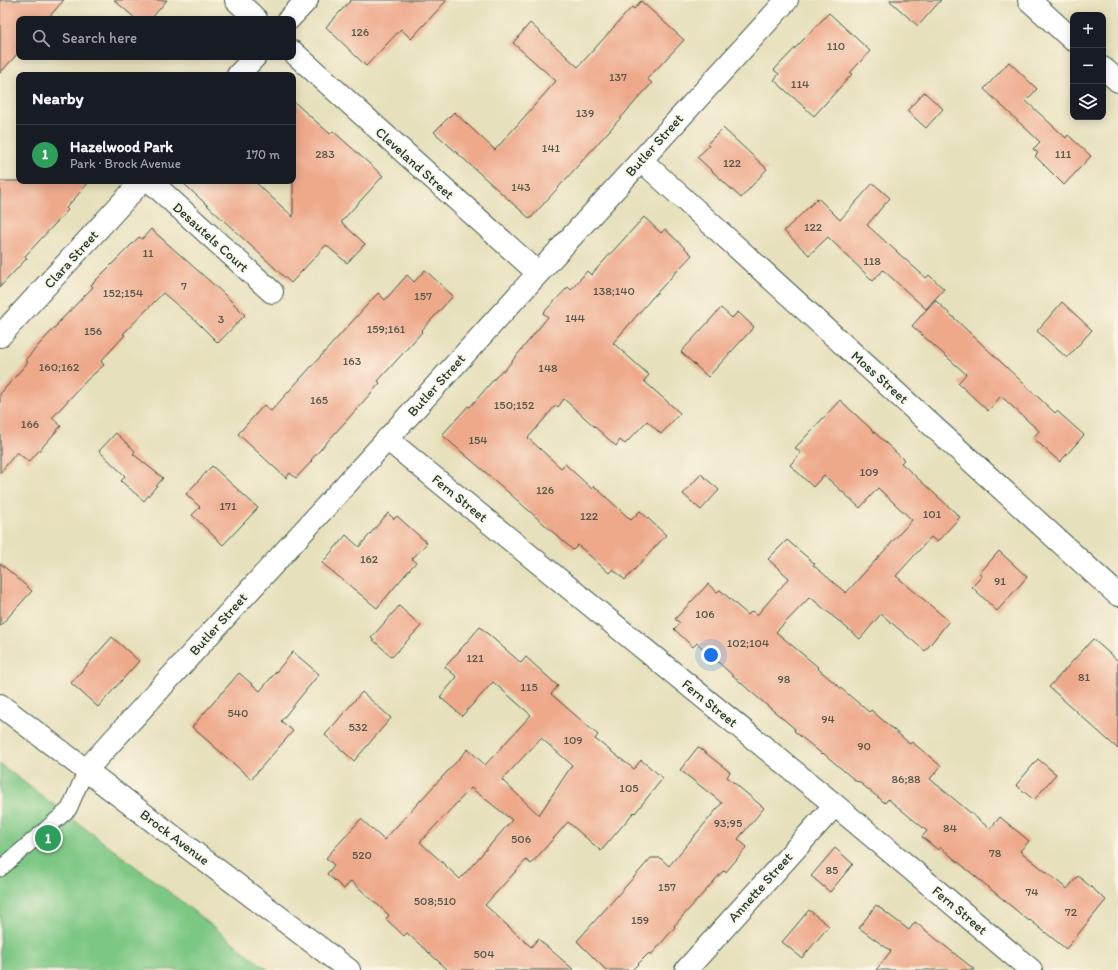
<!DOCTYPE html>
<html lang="en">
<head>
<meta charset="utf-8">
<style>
  :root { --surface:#171b24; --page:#242831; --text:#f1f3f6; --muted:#9ea1a6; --line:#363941; --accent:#0b8043 }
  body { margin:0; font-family:Itim,sans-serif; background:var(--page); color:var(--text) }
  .controls { position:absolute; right:12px; top:12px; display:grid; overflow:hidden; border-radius:8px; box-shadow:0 2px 10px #0003 }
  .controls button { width:36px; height:36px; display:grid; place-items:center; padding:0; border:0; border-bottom:1px solid var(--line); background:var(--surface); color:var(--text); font:20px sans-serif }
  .you { position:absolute; left:711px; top:655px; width:14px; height:14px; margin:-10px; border:3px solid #fff; border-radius:50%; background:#1a73e8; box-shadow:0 0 0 6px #1a73e833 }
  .badge { display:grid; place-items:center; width:26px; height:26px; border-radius:50%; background:var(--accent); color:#fff; font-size:13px; font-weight:700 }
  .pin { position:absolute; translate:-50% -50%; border:2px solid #fff; box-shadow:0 1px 4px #0006 }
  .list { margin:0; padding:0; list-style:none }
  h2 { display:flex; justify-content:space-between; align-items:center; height:52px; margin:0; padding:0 16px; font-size:17px }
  h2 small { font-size:13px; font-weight:400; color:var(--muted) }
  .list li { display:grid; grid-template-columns:26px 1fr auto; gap:12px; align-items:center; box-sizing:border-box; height:60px; padding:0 16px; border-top:1px solid var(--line) }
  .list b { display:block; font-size:15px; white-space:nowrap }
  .list p { margin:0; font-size:13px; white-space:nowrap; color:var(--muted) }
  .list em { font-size:13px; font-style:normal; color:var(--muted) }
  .icon { flex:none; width:22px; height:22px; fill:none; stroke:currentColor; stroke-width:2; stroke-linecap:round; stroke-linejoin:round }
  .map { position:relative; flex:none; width:1118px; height:970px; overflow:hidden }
  .search { position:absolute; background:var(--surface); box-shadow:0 2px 10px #0003; left:16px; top:16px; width:280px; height:44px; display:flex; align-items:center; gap:10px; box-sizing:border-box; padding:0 14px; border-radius:8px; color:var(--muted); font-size:15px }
  .panel { position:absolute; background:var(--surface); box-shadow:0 2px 10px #0003; left:16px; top:72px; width:280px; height:112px; border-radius:8px }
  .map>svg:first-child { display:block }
  .green { fill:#7dc784; stroke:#4e825c }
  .building { fill:#eea98b; fill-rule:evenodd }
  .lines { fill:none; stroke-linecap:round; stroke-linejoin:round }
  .lane-casing { stroke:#3d5548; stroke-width:17 }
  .street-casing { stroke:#3d5548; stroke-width:24 }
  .secondary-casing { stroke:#3d5548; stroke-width:24 }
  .lane { stroke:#fff; stroke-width:15 }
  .street { stroke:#fff; stroke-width:22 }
  .secondary { stroke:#fff; stroke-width:22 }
  .labels { text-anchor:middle; stroke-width:3.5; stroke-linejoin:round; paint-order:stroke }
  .number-label { font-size:12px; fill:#53584a }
  .street-label { font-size:14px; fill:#1f3d34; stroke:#fcf5e5 }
</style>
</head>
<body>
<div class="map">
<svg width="1118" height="970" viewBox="0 0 1118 970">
  <rect width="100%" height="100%" fill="#fcf5e5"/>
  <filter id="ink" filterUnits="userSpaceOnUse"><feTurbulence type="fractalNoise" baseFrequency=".025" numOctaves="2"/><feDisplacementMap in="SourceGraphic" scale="8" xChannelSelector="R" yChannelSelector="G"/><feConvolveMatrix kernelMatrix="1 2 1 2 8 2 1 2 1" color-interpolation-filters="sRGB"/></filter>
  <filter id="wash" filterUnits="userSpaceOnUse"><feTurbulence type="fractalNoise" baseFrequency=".012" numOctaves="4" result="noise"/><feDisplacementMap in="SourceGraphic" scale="16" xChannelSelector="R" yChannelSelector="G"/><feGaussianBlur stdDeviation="0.9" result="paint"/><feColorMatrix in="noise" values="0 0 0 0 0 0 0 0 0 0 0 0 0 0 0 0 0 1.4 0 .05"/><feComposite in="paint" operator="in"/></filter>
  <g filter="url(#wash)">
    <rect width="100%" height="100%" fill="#e7e0bc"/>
    <!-- green -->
    <path class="green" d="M0,764L173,895L268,970H0Z"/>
    <g id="blocks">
      <!-- building -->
      <path class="building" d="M0,0H64L47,19H19V52L0,73Z
        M114,0H167L151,19H136Z
        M351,0H447L411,39L401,29L366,66L326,27Z
        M889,0H941L918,26Z
        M641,1L684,40L647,79L652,83L530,219L434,132L454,112L495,150L556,81L513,43L530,23L578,67L632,7L634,9Z
        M829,13L870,51L850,73L852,74L814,116L774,80L779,74L774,70Z
        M1009,62L1037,89L1026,101L1066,138L1068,135L1091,156L1064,185L1035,156L1038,153L1033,149L1040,142L984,89Z
        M924,92L943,109L926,128L907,111Z
        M293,101L330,134L333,131L383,176L341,222L365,244L347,263L326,245L291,283L181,181H254L293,217Z
        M723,128L767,169L741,198L697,157L709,146L707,144Z
        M0,181H90L66,208L68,210L25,256L27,258L0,287Z
        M873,183L890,198L867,225L926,278L929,275L944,289L926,309L883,270L873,281L828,237L809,255L784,231L818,198L840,220Z
        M644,217L661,233L665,229L692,255L652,298L613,343L649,375L644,381L680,413L661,434L647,421L625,444L620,440L616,446L564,399L558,407L556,405L528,438L561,468L565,464L592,489L594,486L631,520L640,511L666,535L625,580L613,569L609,573L578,545L573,550L499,484L442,435L468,406L470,407L502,370L504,371L548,317L543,313L568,287L571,290L587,271L591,275Z
        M151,229L223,293L245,315L218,343L196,321L163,293L123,334L125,335L101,361L104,365L87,380L52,418L61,426L29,462L17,452L0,473V394L28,362L25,360L58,324H57L93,287L91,285L139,237L142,239Z
        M425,270L453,296L421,331L422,332L378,381L380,383L311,460L312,461L296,478L290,473L286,478L238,434L264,405L271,411L378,293L385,300L407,275L414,282Z
        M935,300L1055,413L1057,411L1084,435L1060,462L1033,438L1039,431L1001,396L988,411L958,383L966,374L912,326Z
        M1062,302L1092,330L1067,358L1037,331Z
        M721,308L732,318L738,312L754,327L708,377L681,352Z
        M840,400L904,460L901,463L960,517L937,542L931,537L896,576L949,621L925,651L881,614L860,639L810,597L776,632L818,667L817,668L869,712L871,710L910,744L912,742L941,766L930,779L990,829L1000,817L1029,841L1020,851L1067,889L1078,876L1106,900L1066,949L1030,920L1029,921L940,847L938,850L922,837L927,831L888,799L885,803L858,781L857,782L823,753L822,754L794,731L795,729L750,691L697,643L693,647L674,629L680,623L675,619L708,584L717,592L720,590L748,615L752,611L757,615L789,578L768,559L787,540L815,564L813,565L846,593L912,520L878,488L860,508L824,475L813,487L790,465L801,453L795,448Z
        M116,433L135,451L133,454L163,478L144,501L121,481L125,476L99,451Z
        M212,466L258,508L223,545L192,515L200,507L186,494Z
        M701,474L719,490L701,510L683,494Z
        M388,513L394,519L397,516L427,543L412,559L416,562L377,608L322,563L346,535L359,547Z
        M999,551L1027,577L997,611L972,587L982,576L979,574Z
        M0,563L32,591L0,626Z
        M399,606L421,626L392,657L371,638Z
        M480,627L521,663L526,657L558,686L551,694L598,735L595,739L634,769L641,760L663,778L635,813L634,812L601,851L568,822L531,864L526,860L485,905L531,947L538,939L574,970H448L407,933L404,936L386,919L389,915L351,881L344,889L327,874L334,865L326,858L361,819L384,840L468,749L485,765L531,715L493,682L462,716L440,697L457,677L445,667ZM541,738L572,765L539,815L502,780ZM471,788L512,820L460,879L420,842Z
        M112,637L139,661L98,707L71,683Z
        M1093,639L1118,661V749L1049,687Z
        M293,652L319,674L281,721L293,731L251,779L192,727L239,673L260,691Z
        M362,692L391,718L354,761L325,735Z
        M698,747L730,772L727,777L764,808L738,839L747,847L726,872L723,871L674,926L675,927L651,955L649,953L632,970H606L577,941L651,858H660L669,866L722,803L680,770Z
        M1038,759L1056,774L1034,800L1016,785Z
        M835,848L853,864L830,892L811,876Z
        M876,905L909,930L915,922L975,970H876L891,951L859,928Z
        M809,910L829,926L802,958L782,942Z"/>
    </g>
  </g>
  <g filter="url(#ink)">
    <use href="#blocks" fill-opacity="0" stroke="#3d5548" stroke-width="1"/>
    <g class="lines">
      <!-- lane casing -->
      <g class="lane-casing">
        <path id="lane" d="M0,869L69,809L86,770"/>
      </g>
      <!-- street casing -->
      <g class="street-casing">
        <path id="street" d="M236,0L256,19
          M1029,0L1073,40
          M289,19L307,0
          M293,52L538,273
          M1103,68L1118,81
          M238,75L255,57
          M641,160L1118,595
          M150,181L272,292
          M0,336L142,181
          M387,439L835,805L1031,970
          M86,770L787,0
          M686,970L835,805"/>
      </g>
      <!-- secondary casing -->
      <g class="secondary-casing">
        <path id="secondary" d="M0,705L349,970"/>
      </g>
      <!-- lane -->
      <use href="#lane" class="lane"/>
      <!-- street -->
      <use href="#street" class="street"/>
      <!-- secondary -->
      <use href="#secondary" class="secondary"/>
    </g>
  </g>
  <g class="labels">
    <!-- number labels -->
    <g class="number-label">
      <text x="360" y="36">126</text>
      <text x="836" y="50">110</text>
      <text x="618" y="81">137</text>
      <text x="800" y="88">114</text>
      <text x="585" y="117">139</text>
      <text x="551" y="152">141</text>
      <text x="325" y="158">283</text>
      <text x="1063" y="158">111</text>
      <text x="732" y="167">122</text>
      <text x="521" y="191">143</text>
      <text x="813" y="231">122</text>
      <text x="148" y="257">11</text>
      <text x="872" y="265">118</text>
      <text x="184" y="290">7</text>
      <text x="614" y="295">138;140</text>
      <text x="123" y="297">152;154</text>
      <text x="423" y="300">157</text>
      <text x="575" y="322">144</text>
      <text x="221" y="323">3</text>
      <text x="386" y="333">159;161</text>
      <text x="93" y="335">156</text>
      <text x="352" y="365">163</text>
      <text x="59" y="371">160;162</text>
      <text x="548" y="372">148</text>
      <text x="319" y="404">165</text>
      <text x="514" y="409">150;152</text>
      <text x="30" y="428">166</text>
      <text x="478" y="444">154</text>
      <text x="869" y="476">109</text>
      <text x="545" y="494">126</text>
      <text x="228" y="510">171</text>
      <text x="932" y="518">101</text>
      <text x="589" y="520">122</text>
      <text x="369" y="563">162</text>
      <text x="1000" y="585">91</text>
      <text x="705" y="618">106</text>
      <text x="748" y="647">102;104</text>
      <text x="475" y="662">121</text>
      <text x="1084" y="681">81</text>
      <text x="784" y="683">98</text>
      <text x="529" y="691">115</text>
      <text x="238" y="717">540</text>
      <text x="828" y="723">94</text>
      <text x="358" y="731">532</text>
      <text x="573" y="744">109</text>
      <text x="864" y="750">90</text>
      <text x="906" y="783">86;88</text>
      <text x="629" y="792">105</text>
      <text x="728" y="827">93;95</text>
      <text x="950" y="832">84</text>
      <text x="521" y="843">506</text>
      <text x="995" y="857">78</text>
      <text x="362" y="859">520</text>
      <text x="832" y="874">85</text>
      <text x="667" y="891">157</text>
      <text x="1032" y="896">74</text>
      <text x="435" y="905">508;510</text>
      <text x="1071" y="916">72</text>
      <text x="640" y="924">159</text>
      <text x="484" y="958">504</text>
    </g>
    <!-- street labels -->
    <g class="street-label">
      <text transform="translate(654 145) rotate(-48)" y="5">Butler Street</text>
      <text transform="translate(415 163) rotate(42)" y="5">Cleveland Street</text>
      <text transform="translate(211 237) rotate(42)" y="5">Desautels Court</text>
      <text transform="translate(71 259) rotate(-48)" y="5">Clara Street</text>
      <text transform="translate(880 377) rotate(42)" y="5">Moss Street</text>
      <text transform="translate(436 385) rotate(-48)" y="5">Butler Street</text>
      <text transform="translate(460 498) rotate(39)" y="5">Fern Street</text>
      <text transform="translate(218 624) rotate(-48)" y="5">Butler Street</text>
      <text transform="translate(710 703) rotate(39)" y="5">Fern Street</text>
      <text transform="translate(175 837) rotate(37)" y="5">Brock Avenue</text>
      <text transform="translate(760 887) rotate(-48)" y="5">Annette Street</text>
      <text transform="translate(960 910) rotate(40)" y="5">Fern Street</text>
    </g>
  </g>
</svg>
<div class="controls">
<button>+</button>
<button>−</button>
<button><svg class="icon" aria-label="layers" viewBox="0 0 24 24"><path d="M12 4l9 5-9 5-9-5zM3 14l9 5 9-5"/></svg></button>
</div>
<div class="you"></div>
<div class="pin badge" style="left:48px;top:838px;background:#2e9e5b">1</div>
<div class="search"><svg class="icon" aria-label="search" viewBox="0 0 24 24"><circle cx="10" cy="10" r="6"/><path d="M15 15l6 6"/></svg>Search here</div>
<section class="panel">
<h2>Nearby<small></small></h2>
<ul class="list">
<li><span class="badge" style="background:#2e9e5b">1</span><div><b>Hazelwood Park</b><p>Park · Brock Avenue</p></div><em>170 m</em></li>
</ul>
</section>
</div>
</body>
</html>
